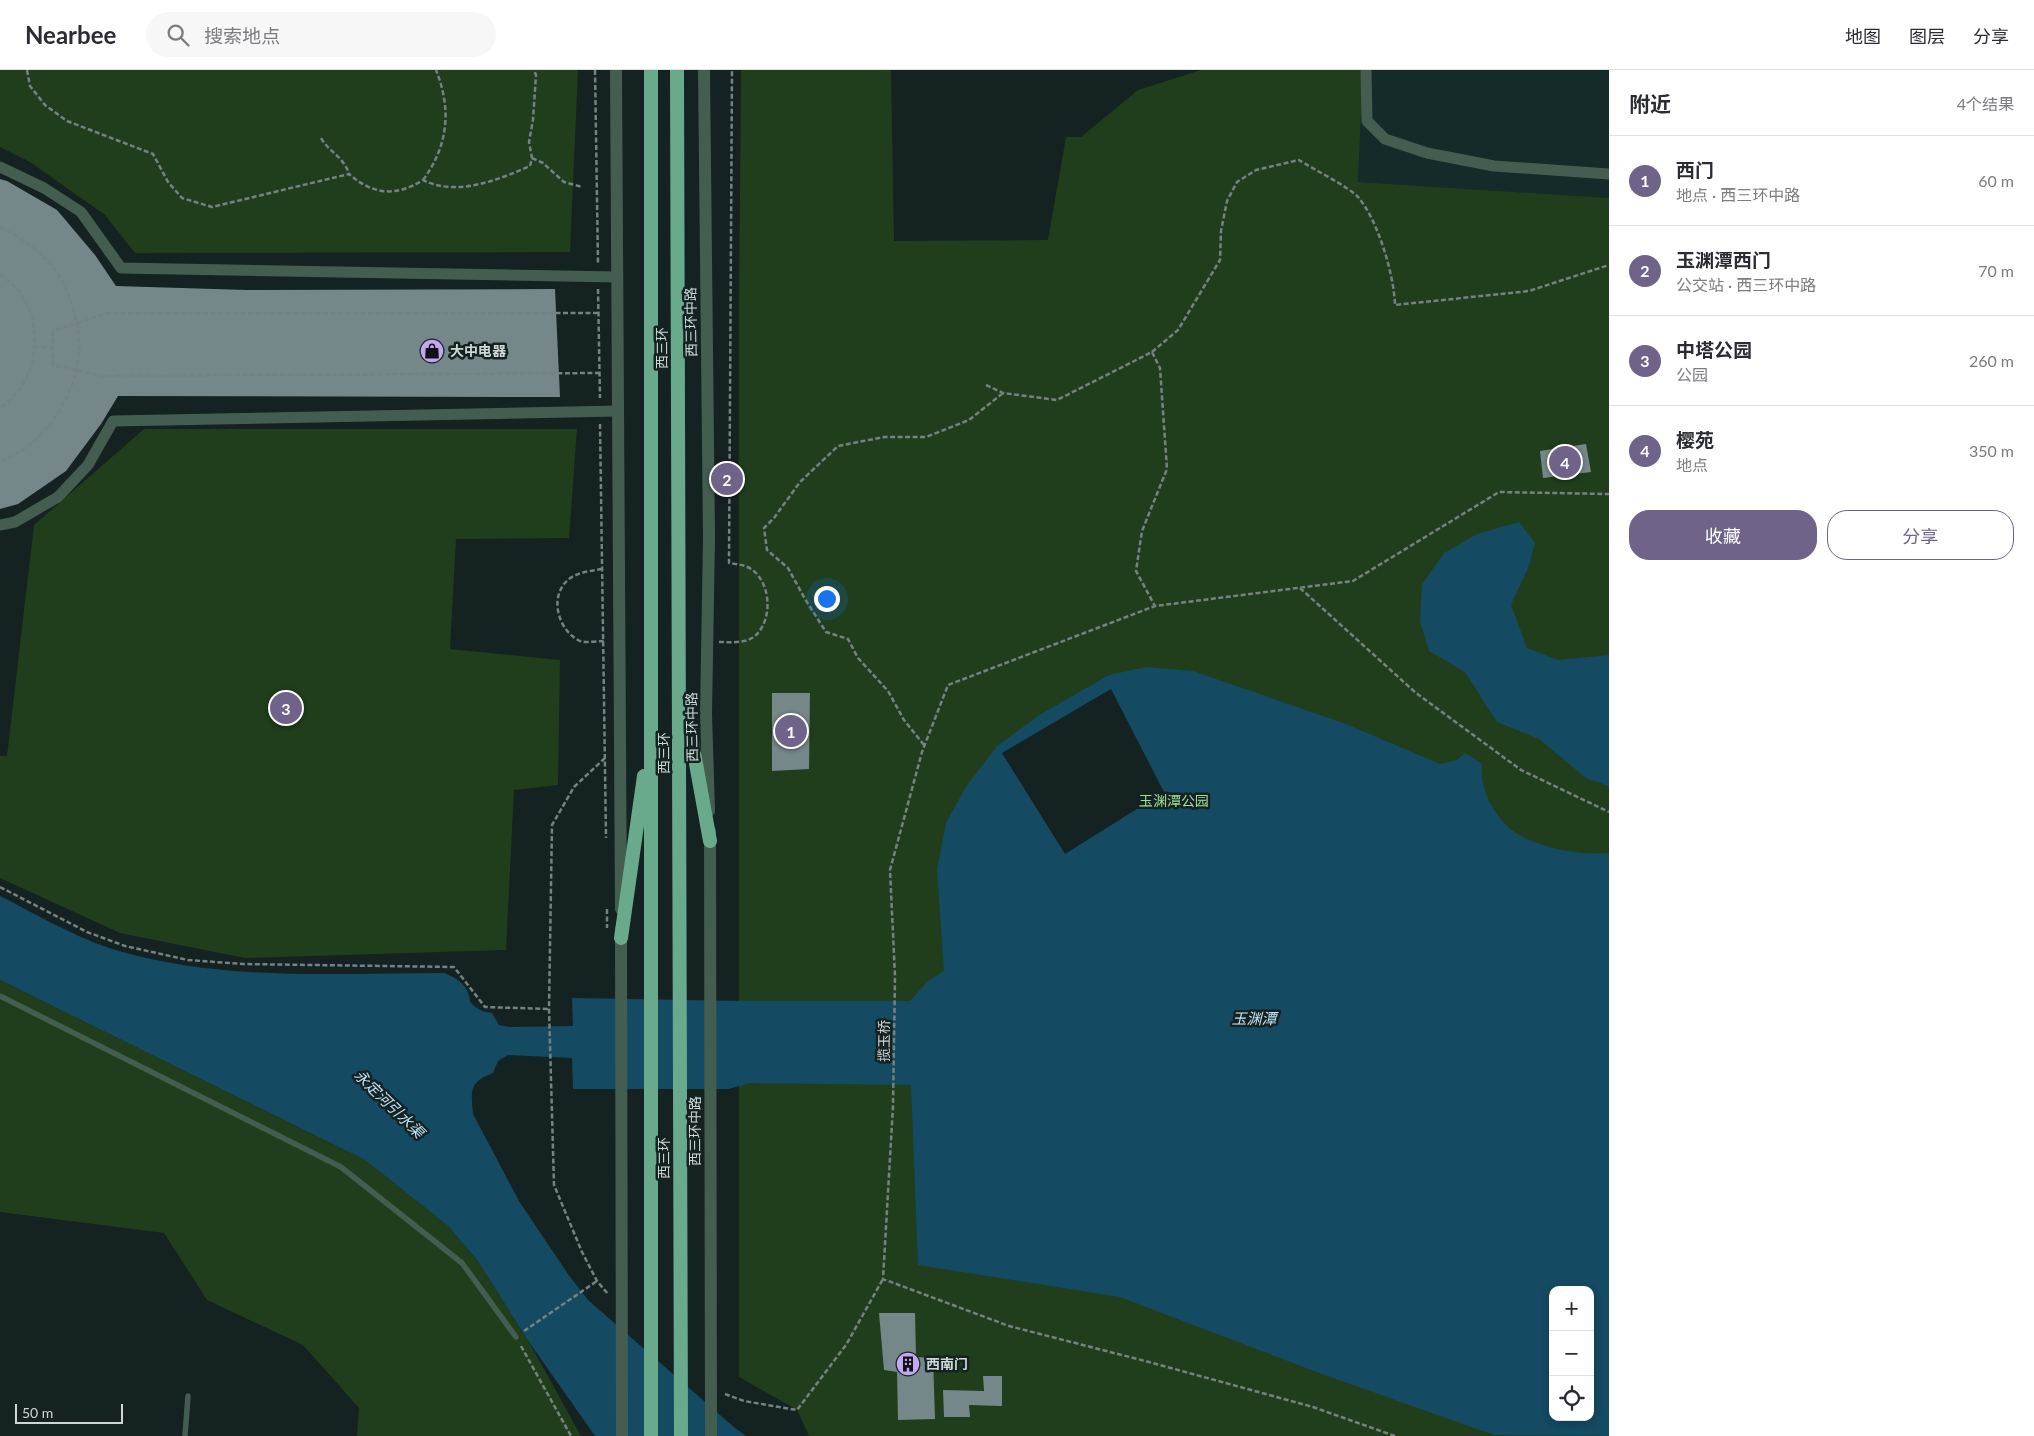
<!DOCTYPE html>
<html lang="zh">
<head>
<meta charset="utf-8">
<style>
  :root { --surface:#fff; --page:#f7f7f7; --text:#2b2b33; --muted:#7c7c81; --line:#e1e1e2; --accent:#6f6389 }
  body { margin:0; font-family:Lato,"Noto Sans SC",sans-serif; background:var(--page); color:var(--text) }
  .controls { position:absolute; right:15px; bottom:15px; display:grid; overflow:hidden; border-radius:10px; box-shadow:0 2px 8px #0003 }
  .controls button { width:45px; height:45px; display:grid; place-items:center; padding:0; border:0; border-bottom:1px solid var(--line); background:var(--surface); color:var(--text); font:25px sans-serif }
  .scale { position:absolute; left:15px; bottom:12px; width:108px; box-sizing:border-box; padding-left:5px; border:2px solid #ced7d6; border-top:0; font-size:14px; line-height:18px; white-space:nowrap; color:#ced7d6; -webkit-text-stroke:4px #142221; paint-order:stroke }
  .you { position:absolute; left:826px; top:528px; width:18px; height:18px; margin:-12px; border:4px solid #fff; border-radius:50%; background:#1a73e8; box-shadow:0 0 0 8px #1a73e833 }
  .badge { display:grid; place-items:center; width:32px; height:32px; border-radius:50%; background:var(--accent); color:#fff; font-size:16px; font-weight:700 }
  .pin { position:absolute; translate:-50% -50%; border:2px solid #fff; box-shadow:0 1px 5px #0006 }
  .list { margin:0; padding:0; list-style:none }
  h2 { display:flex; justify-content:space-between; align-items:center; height:65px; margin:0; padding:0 20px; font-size:21px }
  h2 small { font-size:16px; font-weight:400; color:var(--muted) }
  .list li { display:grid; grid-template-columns:32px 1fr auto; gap:15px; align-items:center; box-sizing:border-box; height:90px; padding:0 20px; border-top:1px solid var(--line) }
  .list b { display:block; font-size:19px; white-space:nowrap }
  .list p { margin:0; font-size:16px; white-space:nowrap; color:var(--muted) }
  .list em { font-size:16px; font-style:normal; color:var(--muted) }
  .actions { display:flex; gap:10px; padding:15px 20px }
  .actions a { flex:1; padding:11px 0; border:1px solid var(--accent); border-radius:20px; text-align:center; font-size:18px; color:var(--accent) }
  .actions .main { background:var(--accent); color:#fff }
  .icon { flex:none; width:28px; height:28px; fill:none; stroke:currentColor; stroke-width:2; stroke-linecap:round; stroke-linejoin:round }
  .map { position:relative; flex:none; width:1609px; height:1366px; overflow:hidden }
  header { display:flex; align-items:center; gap:30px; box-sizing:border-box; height:70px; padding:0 25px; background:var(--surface); border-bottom:1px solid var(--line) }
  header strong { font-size:24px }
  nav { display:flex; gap:28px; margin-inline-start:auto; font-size:18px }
  .search { width:350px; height:45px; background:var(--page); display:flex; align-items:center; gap:12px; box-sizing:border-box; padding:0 18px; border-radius:28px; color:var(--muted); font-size:19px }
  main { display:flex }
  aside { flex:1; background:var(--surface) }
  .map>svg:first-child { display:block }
  .built { fill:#142b29 }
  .green { fill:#203e1b; fill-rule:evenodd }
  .water { fill:#144a62; fill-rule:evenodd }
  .pier { fill:#142221 }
  .building { fill:#76878a }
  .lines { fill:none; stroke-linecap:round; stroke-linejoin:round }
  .path { stroke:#768180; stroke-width:2.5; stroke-dasharray:5 2.5; stroke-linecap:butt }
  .service { stroke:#435e51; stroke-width:5.5 }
  .minor { stroke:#435e51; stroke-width:11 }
  .tertiary { stroke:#435e51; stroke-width:12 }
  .trunk { stroke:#6aaa8c; stroke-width:14 }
  .labels { text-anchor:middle; stroke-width:5; stroke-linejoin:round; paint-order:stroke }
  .street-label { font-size:14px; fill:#ced7d6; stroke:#142221 }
  .poi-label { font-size:14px; font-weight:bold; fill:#ced7d6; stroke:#142221; text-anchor:start }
  .park-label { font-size:14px; fill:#a0dd96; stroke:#142221 }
  .water-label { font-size:15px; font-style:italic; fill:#bfe3f7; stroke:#142221 }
</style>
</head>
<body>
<header>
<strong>Nearbee</strong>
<div class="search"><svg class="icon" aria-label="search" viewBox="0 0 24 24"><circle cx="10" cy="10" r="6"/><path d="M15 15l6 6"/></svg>搜索地点</div>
<nav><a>地图</a><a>图层</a><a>分享</a></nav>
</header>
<main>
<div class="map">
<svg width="1609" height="1366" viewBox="0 0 1609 1366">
  <rect width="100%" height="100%" fill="#142221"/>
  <!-- built -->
  <path class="built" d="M1363,0H1609V128L1358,112Z"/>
  <!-- green -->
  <path class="green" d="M0,0H578L570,182L135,183L105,145L30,92L0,77Z
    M741,0H891L894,171L1048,170L1066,67H1081L1138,20L1201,0H1363L1358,112L1609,128V1366H809L797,1340L739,1307V241ZM1553,1220H1590V1347H1553Z
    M144,359H577L569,468L456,469L450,579L560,590L558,715L514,720L506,880L245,888L120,863L0,808V686H7L34,455Z
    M0,910L365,1090L448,1156L477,1190L529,1272L581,1366H357L359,1338L303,1275L207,1230L164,1163L0,1142Z"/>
  <!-- water -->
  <path class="water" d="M1519,452L1535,473L1529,496L1511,535L1527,578L1558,590L1609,585V716L1586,708L1539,669L1497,652L1465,602L1429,581L1420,551L1422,514L1444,483L1477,464Z
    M1146,597L1193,601L1346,654L1440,694L1457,690L1465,683L1482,694C1479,719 1495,749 1516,763C1540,778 1582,786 1609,783V1366L1494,1365L1322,1304L1120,1227L918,1195L911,1015L750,1013L729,1019H573L572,988L508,985L498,991L493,1003C469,1012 471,1021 473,1044L519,1131L568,1204L588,1230L735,1358L746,1366H595L529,1272L477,1190L448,1156L365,1090L0,910V826C36,844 71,865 109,878C217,912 333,903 444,903C458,908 469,916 470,932C477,939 482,942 492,943L499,955L509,957L573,956L572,928L745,931H910L928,911L944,901L937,799L946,753L965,718L997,676L1041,644L1109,605ZM1553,1220H1590V1347H1553Z"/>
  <!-- pier -->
  <path class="pier" d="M1111,619L1164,722L1065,784L1002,683Z"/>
  <!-- building -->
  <path class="building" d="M0,109L7,111L57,140L95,185L116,216L247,220L555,219L560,327L118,326L101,354L66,401L18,434L0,439Z
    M1586,374L1591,402L1543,408L1540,381Z
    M772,623H810L809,699L772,701Z
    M879,1243H915L916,1287L933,1288L935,1349L898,1350L897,1302L884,1300Z
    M983,1306H1002V1336L969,1335L970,1347H944L943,1320L984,1321Z"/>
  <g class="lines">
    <!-- path -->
    <path class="path" d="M27,0L30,16L45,35L67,51L153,84L168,112L182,128L212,137L349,104C373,125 396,127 423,110C456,127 498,110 530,96L532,88L529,72L533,50L536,5L534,0
      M595,0L598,193
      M321,68C329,82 344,87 349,104
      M532,88L543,93L564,112L582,117
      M423,110C448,76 452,40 436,0
      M0,157C22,169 44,182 58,204C71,225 81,259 79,284C74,330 44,375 0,391
      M0,204C5,208 10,212 15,217C40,243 41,291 19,320C14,327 6,333 0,339
      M598,219L600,328
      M598,243H108L53,261V295L102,306L599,303
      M34,277H53
      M1152,282L1178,260L1220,190L1221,161L1227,131L1237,112L1256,100L1299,90C1313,99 1349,117 1358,127C1378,150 1394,205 1395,235L1529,221L1609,195
      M986,315L1003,323L1057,330L1152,282L1160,298L1167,399L1142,461L1136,501L1155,536
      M600,354L606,768
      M602,499C591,501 578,502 569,509C548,526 558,561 580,571C587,573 597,571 604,571
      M1300,518L1416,623L1521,700L1609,742
      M719,572C731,572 747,574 756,565C773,549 771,512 751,499C745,495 737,494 729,493L732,0
      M924,675L904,650L888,621L858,588L848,569L826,562L805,529L788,498L767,480L764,458L774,448L800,412L838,376L884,367H926L969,350L1003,323
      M605,688L574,717L552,755L549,939L554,1115L582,1182L597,1211L608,1224
      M0,817L87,862L125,876L188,890L243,894L454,897L485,937L549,939
      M607,839V858
      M524,1261L597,1211
      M521,1276L571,1366
      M725,1324L744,1331L797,1340L846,1275L883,1209
      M1395,1366L1313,1337L1149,1292L1009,1256L883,1209L893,1036L895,906L890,800L922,682L948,615L1155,536L1353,511L1499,422L1609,424"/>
    <!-- service -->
    <path class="service" d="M0,926L341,1097L462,1193L516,1267
      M185,1366L188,1326"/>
    <!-- minor -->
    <path class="minor" d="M1366,0L1367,51L1385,69L1427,83L1494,96L1609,104
      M0,97L44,118L81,142L121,198L617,207
      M0,455L15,452L58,427L88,395L113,351L618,341"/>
    <!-- tertiary -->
    <path class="tertiary" d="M616,0L621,839
      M704,0L709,468L706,644L709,741
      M710,761L711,1366
      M621,859L622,1366"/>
    <!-- trunk -->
    <path class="trunk" d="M651,0V1366
      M677,0L681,1366
      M687,644L710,771
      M621,868L644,706"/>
  </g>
  <!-- icons -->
  <defs>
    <g id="shop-disc" transform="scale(1.25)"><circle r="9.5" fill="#c3a7f2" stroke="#142221"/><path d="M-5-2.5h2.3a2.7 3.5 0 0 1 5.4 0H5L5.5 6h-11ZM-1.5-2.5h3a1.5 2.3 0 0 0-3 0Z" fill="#111"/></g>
    <g id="building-disc" transform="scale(1.25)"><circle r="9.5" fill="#c3a7f2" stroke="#142221"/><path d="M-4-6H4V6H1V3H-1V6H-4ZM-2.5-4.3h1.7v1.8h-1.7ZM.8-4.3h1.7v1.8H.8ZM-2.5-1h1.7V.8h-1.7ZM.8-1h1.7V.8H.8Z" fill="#111"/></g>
  </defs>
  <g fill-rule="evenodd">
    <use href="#shop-disc" x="432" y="281"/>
    <use href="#building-disc" x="908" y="1294"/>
  </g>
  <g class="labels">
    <!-- street labels -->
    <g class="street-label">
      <text transform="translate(691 252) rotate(-91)" y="5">西三环中路</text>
      <text transform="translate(662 278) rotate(-90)" y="5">西三环</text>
      <text transform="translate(692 657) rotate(-91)" y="5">西三环中路</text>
      <text transform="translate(664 683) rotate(-90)" y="5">西三环</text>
      <text transform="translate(884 971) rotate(-89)" y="5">揽玉桥</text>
      <text transform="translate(695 1061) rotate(-90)" y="5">西三环中路</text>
      <text transform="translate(664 1088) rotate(-90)" y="5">西三环</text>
    </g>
    <!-- poi labels -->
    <g class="poi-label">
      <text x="450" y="286">大中电器</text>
      <text x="926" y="1299">西南门</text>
    </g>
    <!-- park labels -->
    <g class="park-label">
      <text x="1174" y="736">玉渊潭公园</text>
    </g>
    <!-- water labels -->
    <g class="water-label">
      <text x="1254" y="954">玉渊潭</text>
      <text transform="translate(389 1034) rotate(44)" y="5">永定河引水渠</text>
    </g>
  </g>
</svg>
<div class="controls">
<button>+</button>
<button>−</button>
<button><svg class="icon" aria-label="locate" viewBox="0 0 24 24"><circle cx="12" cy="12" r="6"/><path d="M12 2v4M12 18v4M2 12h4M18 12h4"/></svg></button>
</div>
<div class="scale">50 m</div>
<div class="you"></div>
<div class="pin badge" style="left:791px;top:661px">1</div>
<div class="pin badge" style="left:727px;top:409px">2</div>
<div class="pin badge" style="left:286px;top:638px">3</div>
<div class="pin badge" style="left:1565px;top:392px">4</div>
</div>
<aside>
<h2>附近<small>4个结果</small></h2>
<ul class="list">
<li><span class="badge">1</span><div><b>西门</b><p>地点 · 西三环中路</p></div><em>60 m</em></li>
<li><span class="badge">2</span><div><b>玉渊潭西门</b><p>公交站 · 西三环中路</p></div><em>70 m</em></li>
<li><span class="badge">3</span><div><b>中塔公园</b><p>公园</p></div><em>260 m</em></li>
<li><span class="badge">4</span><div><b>樱苑</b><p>地点</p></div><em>350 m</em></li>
</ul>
<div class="actions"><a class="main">收藏</a><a>分享</a></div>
</aside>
</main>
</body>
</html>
